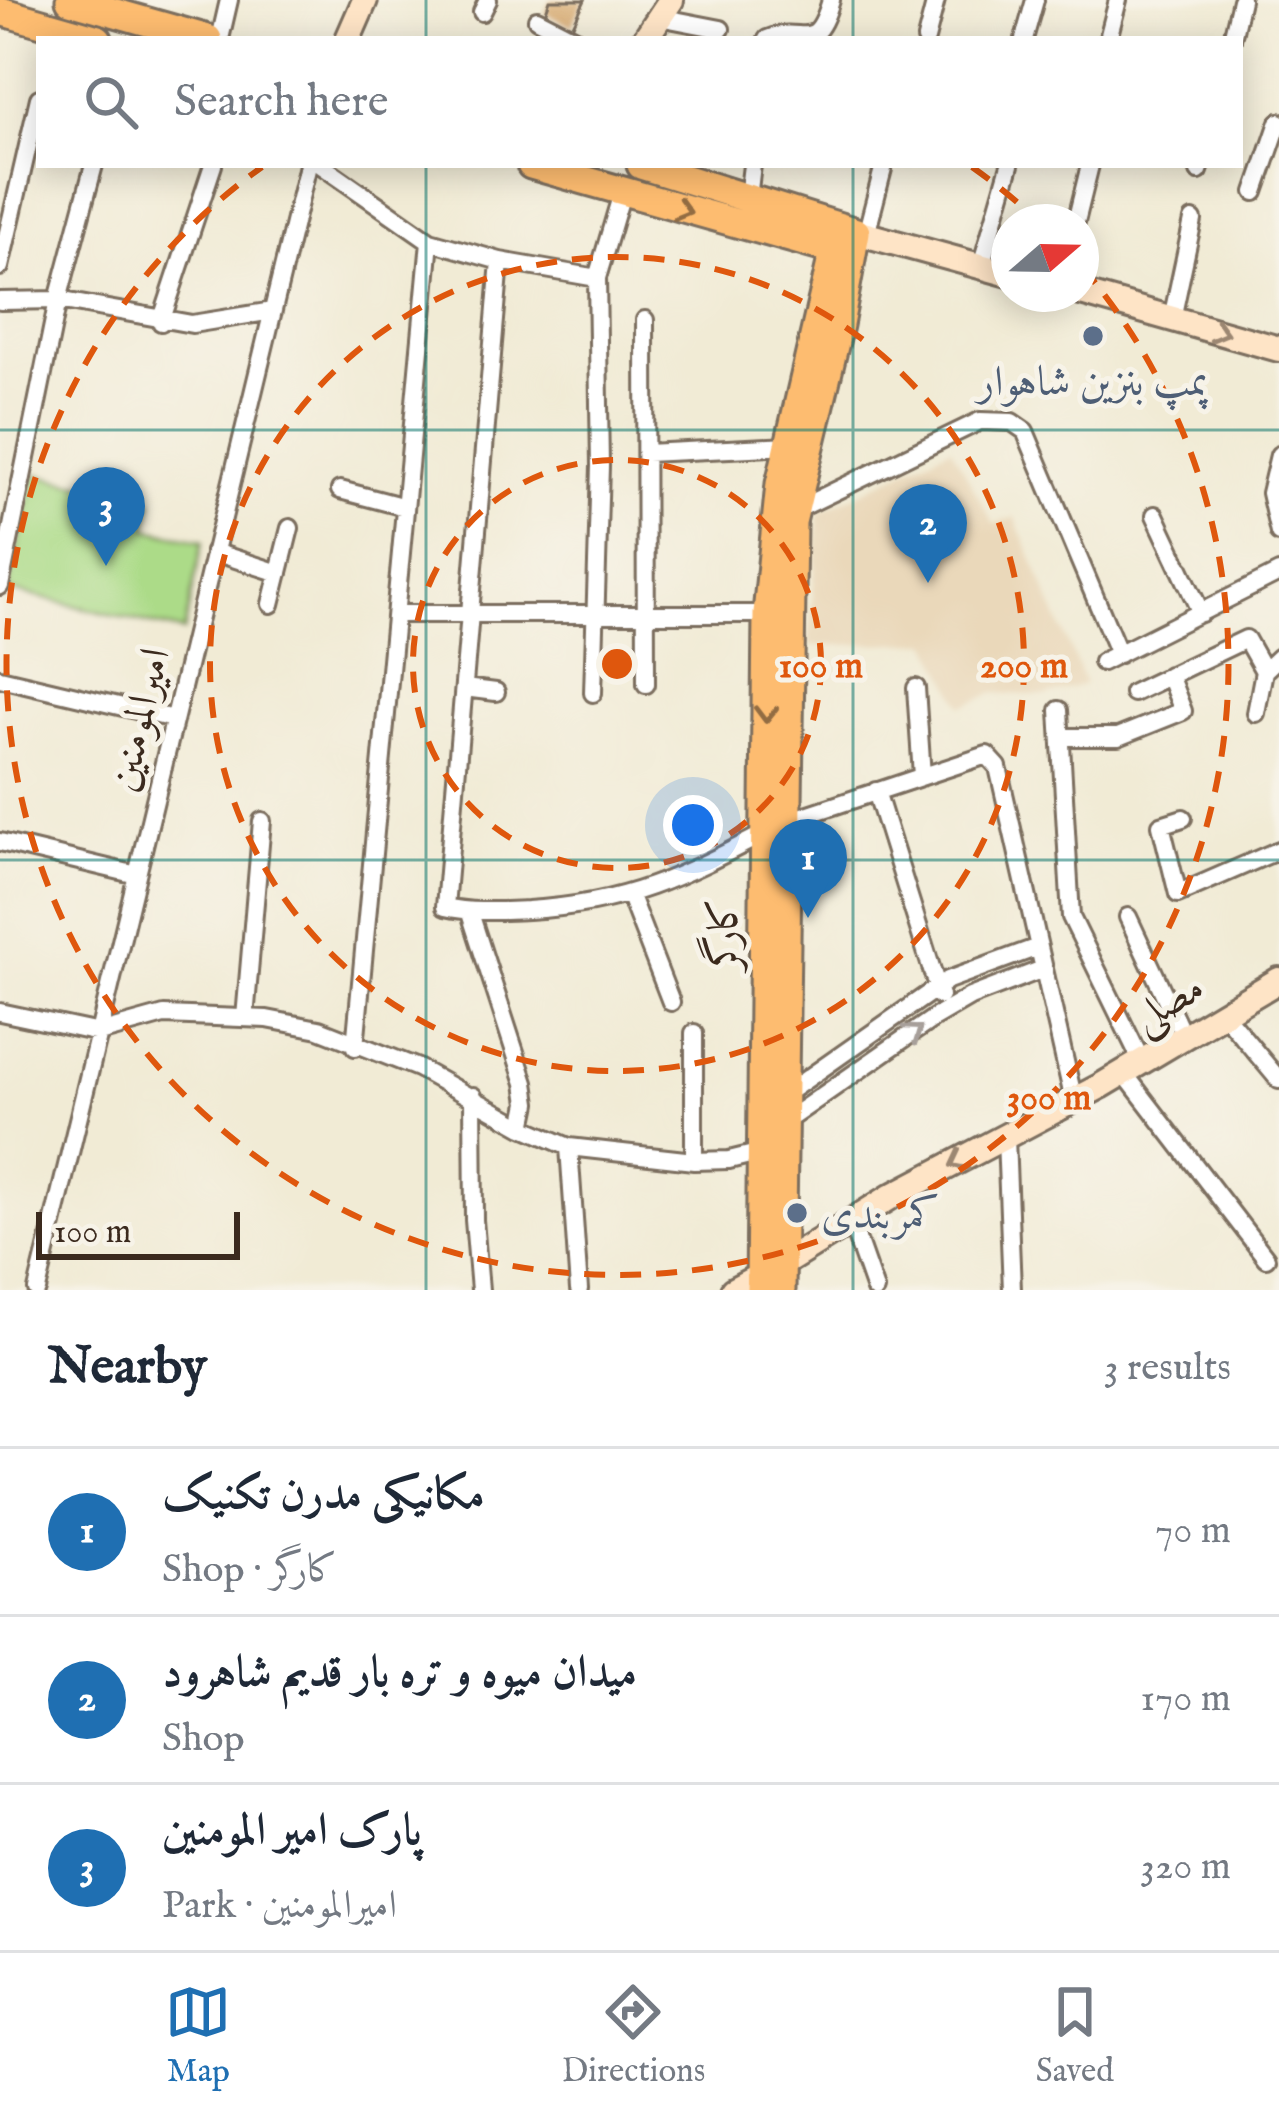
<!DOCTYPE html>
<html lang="en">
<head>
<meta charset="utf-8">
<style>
  :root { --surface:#fff; --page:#f6f6f7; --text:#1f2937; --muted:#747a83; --line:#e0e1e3; --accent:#1f6fb2 }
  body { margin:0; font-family:"IM FELL English",Amiri,serif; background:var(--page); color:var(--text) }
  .compass { position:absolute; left:991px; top:204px; width:108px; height:108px; border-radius:50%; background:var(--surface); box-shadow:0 6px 30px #0003; rotate:70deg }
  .scale { position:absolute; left:36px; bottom:30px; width:204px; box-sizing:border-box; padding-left:12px; border:6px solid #3b2a1e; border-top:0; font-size:33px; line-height:42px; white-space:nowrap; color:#3b2a1e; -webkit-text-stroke:9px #f7f3e8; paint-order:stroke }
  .you { position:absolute; left:693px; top:825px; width:42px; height:42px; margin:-30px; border:9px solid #fff; border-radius:50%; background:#1a73e8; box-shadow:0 0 0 18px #1a73e833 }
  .badge { display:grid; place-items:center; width:78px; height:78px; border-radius:50%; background:var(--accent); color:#fff; font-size:39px; font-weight:700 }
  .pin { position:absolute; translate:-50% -99px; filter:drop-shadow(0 3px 6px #0008) }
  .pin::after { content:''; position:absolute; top:63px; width:42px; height:36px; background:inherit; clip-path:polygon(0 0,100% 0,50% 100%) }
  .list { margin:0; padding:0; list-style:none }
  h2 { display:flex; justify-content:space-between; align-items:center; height:156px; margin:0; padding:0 48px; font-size:51px }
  h2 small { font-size:39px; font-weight:400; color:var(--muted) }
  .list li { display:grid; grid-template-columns:78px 1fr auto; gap:36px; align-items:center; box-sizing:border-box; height:168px; padding:0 48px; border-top:3px solid var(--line) }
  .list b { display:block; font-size:45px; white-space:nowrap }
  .list p { margin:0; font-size:39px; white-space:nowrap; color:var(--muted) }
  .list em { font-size:39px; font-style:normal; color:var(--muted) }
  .icon { flex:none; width:66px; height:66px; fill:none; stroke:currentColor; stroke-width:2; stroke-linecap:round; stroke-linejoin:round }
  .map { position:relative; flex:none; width:1279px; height:1290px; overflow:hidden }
  .search { position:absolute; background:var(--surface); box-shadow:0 6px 30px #0003; left:36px; right:36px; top:36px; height:132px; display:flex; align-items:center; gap:30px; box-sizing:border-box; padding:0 42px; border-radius:0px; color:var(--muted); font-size:45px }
  .sheet { height:660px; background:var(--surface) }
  nav { display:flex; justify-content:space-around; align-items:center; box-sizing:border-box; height:168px; border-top:3px solid var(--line); background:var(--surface); font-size:33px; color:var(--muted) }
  nav a { display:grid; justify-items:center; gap:6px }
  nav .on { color:var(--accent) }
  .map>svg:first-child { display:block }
  .built { fill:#ead8ba }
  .green { fill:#acdb88; stroke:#748253; stroke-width:3 }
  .building { fill:#d4a468 }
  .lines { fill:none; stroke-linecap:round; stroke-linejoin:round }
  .street-casing { stroke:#7b6e5e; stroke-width:22 }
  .secondary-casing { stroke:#7b6e5e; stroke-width:30 }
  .primary-casing { stroke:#7b6e5e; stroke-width:33 }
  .street { stroke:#fff; stroke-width:16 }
  .secondary { stroke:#fee4c6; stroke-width:24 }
  .primary { stroke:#fdbc70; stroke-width:27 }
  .oneway { stroke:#926c43 }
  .oneway2 { stroke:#9c8772 }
  .oneway3 { stroke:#a79f9a }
  .grid { fill:none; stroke:#0f766e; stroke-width:3; stroke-opacity:0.55 }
  .ring { fill:none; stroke:#df570d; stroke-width:6; stroke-dasharray:21 15 }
  .service-dot { fill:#5c6f8a; stroke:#f7f3e8; stroke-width:4.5 }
  .labels { text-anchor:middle; stroke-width:10; stroke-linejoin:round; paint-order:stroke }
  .service-label { font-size:42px; fill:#4e5e75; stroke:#f7f3e8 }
  .street-label { font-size:42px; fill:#3b2a1e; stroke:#f7f3e8 }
  .centre { fill:#df570d; stroke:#f7f3e8; stroke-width:6 }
  .ring-label { font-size:36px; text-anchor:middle; font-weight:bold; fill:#df570d; stroke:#f7f3e8; stroke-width:10; stroke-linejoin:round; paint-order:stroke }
</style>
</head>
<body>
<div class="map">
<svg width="1279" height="1290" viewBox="0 0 1279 1290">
  <rect width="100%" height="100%" fill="#f7f3e8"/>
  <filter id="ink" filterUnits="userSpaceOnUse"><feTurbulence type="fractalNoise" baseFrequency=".00833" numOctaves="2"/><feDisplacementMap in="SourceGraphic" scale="24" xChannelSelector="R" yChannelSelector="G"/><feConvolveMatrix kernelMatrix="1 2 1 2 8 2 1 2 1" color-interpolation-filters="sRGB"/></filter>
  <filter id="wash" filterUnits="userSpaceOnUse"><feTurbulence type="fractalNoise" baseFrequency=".004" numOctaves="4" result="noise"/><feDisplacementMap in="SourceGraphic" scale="48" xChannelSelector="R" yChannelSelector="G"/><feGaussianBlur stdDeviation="2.7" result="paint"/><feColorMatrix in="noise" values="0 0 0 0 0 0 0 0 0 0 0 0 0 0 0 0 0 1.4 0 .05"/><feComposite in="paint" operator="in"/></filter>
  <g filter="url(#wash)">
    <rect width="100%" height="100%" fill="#f1ebd5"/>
    <!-- built -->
    <path class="built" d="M951,447L994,524L1015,517L1085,684L1046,696L995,693L962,706L929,642L809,646L819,513Z"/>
    <!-- green -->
    <path class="green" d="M35,474L152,502L147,529L203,541L184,632L8,590Z"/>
    <g id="blocks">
      <!-- building -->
      <path class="building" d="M550,0H585L572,27L545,14Z"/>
    </g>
  </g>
  <g filter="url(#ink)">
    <use href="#blocks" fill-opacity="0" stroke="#7b6e5e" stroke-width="3"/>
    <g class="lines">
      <!-- street casing -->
      <g class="street-casing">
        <path id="street" d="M482,12L488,0
          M659,17L721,29
          M537,19L576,39
          M220,39L229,0
          M767,39C802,24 815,57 831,0
          M926,39L936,0
          M1024,39L1035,0
          M1108,39L1118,0
          M1232,39L1241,0
          M321,165L430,241L500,261L597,278
          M1199,171L1201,165
          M1255,192L1279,122
          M748,198L752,165
          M1076,222L1090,165
          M866,235L884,165
          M500,261L445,907C473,913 499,911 528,910C627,904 679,878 765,833
          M981,266L1010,165
          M0,267L39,98
          M0,301L58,300L192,324L273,311
          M1172,319L1193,220
          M645,320L646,684
          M161,322L213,165
          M646,453L790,446
          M1279,455L1270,493L1279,533
          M340,490L405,507
          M794,511L980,421L1012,422L1025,431L1119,654
          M1155,515L1201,613
          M214,552L279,573
          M0,586L58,300L94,165
          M271,604L290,528
          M396,614H767
          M1102,662L1279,573
          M0,678L174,719
          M464,688L496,692
          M916,688L922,776
          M593,693L600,466L597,278L622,193
          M1133,693L1246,639L1264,671
          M1059,710L1071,917L1142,1062
          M1256,713L1264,671L1279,657
          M1061,737H1118L1183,711L1169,675
          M876,791L940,996
          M1183,818L1161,825L1178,894L1279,850
          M788,821L987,755L998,767L1074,1101
          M0,842L137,875
          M630,896L671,1002
          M470,913L525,1083L528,1103L523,1127
          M1128,917L1184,1037
          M0,1012L99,1033L164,1015L267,1019L319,1029L418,1068L523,1127L569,1147L694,1161L729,1160L762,1152
          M1223,1013L1279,1080
          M245,1018L262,821
          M694,1033V1161
          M355,1047L430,241
          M1124,1073L1266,1258
          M784,1095L948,980L1038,947
          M473,1096L474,1220L480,1290
          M783,1123L934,1018L970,997L1043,969
          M1006,1138L1012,1290
          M569,1147L579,1290
          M851,1222L875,1290
          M37,1290L308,165"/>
      </g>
      <!-- secondary casing -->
      <g class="secondary-casing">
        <path id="secondary" d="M348,39L365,0
          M645,39L671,0
          M856,232L1009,274
          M1081,293L1279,349
          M781,1265L892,1196L1101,1086L1279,980
          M733,1290L761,1275"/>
      </g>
      <!-- primary casing -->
      <g class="primary-casing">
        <path id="primary" d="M70,0L208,39
          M0,11L98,39
          M531,165L850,255
          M641,165L856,232L839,325L792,522L781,1290
          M760,1290L767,614L780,484L837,237"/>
      </g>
      <!-- street -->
      <use href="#street" class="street"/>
      <!-- secondary -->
      <use href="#secondary" class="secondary"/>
      <!-- primary -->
      <use href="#primary" class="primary"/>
    </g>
    <!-- one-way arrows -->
    <defs><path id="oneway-chevron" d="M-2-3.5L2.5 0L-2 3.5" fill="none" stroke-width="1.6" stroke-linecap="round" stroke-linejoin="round" transform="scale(3)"/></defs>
    <g class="oneway">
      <use href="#oneway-chevron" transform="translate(683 210) rotate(16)"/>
      <use href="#oneway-chevron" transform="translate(766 714) rotate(91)"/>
    </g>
    <g class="oneway2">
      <use href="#oneway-chevron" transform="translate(1220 332) rotate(16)"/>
      <use href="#oneway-chevron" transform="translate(958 1162) rotate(153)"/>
    </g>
    <use class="oneway3" href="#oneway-chevron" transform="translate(914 1032) rotate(-35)"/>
  </g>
  <!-- grid -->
  <path class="grid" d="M426,0V39M853,0V39M426,165V1290M853,165V1290M0,430H1279M0,860H1279"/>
  <!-- distance rings -->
  <g class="ring">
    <circle cx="617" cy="664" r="204"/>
    <circle cx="617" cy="664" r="407"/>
    <path d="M972 167A611 611 0 0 1 1038 221M1082 267A611 611 0 1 1 262 167"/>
  </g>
  <!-- markers -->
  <g class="service-dot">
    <circle cx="1093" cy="336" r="12"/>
    <circle cx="797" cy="1213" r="12"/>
  </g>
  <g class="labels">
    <!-- service labels -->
    <g class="service-label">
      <text x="1093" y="395">پمپ بنزین شاهوار</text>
      <text x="821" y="1228" text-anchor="start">کمربندی</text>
    </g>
    <!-- street labels -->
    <g class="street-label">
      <text transform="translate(137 719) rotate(-76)" y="15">امیرالمومنین</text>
      <text transform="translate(722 934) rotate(-90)" y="15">کارگر</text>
      <text transform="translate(1167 1001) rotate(-31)" y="15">مصلی</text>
    </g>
  </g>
  <circle cx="617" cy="664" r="18" class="centre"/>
  <g class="ring-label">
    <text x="821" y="677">100 m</text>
    <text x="1024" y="677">200 m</text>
    <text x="1049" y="1109">300 m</text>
  </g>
</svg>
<svg class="compass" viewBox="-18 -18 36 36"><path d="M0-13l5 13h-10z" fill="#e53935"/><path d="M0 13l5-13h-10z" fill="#747a83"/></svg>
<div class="scale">100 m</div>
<div class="you"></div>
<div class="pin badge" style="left:808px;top:918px">1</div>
<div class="pin badge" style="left:928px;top:583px">2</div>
<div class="pin badge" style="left:106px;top:566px">3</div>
<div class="search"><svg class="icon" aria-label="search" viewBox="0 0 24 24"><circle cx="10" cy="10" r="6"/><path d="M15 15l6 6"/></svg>Search here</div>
</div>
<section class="sheet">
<h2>Nearby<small>3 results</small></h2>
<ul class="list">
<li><span class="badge">1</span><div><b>مکانیکی مدرن تکنیک</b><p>Shop · کارگر</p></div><em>70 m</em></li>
<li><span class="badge">2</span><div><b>میدان میوه و تره بار قدیم شاهرود</b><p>Shop</p></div><em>170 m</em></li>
<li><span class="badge">3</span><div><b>پارک امیر المومنین</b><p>Park · امیرالمومنین</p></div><em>320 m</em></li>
</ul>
</section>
<nav>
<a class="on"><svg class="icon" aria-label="map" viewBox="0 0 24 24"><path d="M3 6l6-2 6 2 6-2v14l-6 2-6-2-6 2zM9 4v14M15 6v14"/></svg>Map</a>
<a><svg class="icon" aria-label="directions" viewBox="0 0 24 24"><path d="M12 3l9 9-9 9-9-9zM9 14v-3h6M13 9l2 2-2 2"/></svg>Directions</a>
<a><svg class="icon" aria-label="saved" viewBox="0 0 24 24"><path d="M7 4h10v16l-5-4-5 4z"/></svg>Saved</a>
</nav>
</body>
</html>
